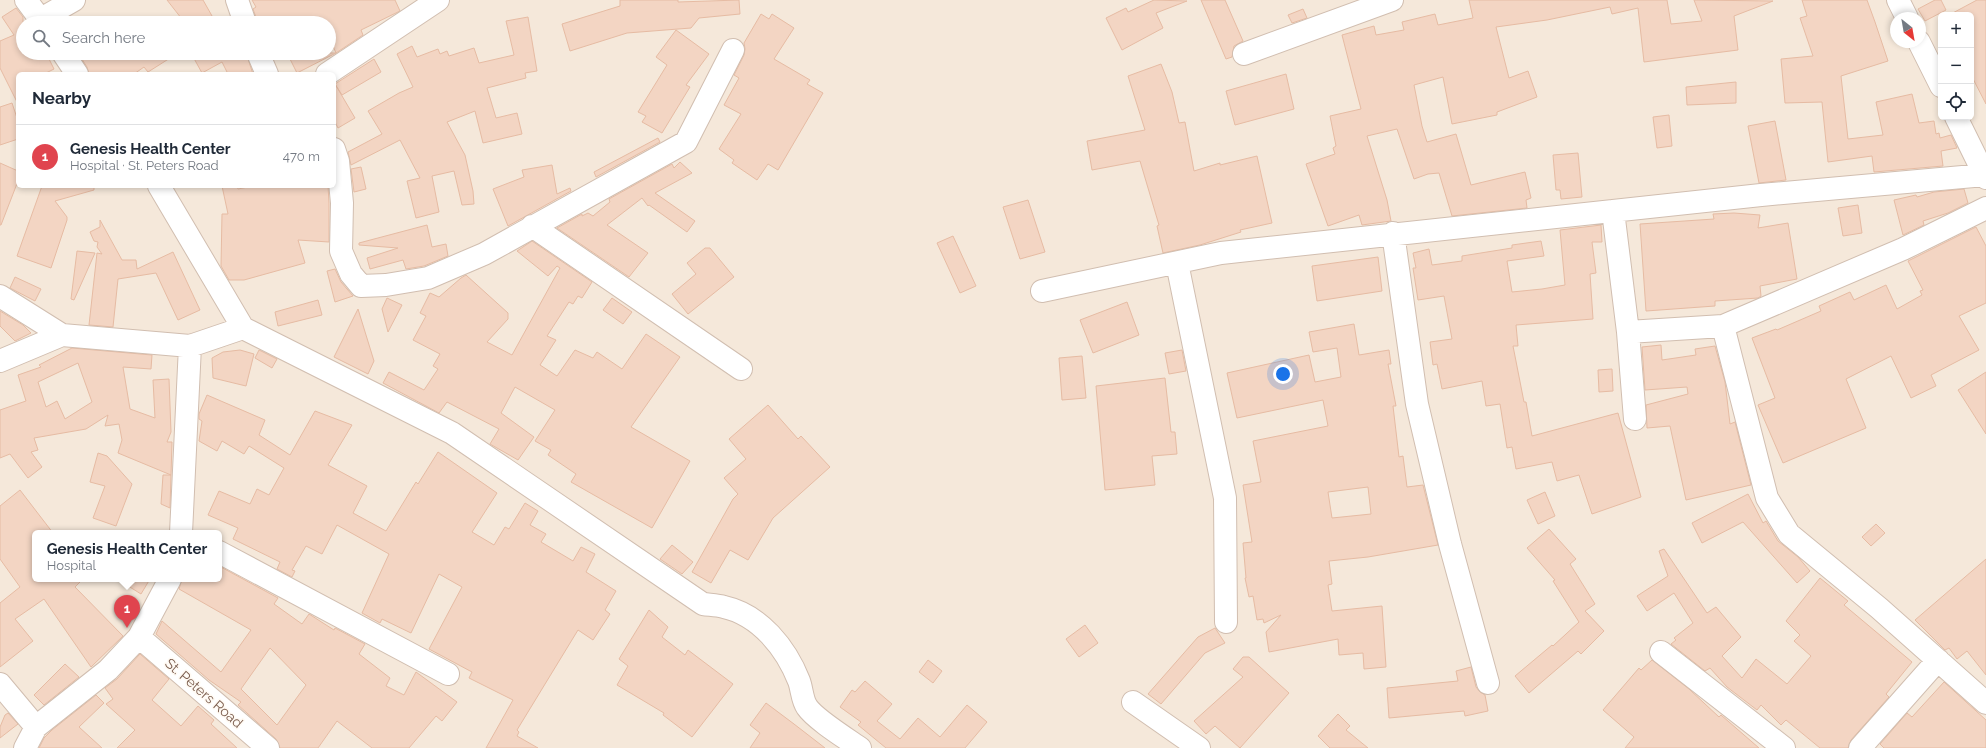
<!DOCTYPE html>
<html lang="en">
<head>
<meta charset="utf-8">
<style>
  :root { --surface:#fff; --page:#f2f2f3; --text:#1f2937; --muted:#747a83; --line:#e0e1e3; --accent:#d93025 }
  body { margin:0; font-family:Raleway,sans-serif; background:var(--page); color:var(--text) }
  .controls { position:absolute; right:12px; top:12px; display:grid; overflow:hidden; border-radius:6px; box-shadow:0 2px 6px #0003 }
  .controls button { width:36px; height:36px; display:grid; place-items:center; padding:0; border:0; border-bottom:1px solid var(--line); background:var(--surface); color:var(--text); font:20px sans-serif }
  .compass { position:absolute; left:1890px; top:12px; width:36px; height:36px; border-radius:50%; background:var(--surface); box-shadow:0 2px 6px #0003; rotate:149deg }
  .you { position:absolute; left:1283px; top:374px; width:14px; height:14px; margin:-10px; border:3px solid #fff; border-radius:50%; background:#1a73e8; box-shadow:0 0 0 6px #1a73e833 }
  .badge { display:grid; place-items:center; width:26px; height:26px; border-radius:50%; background:var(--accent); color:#fff; font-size:13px; font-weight:700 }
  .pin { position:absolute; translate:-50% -33px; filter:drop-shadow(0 1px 2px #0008) }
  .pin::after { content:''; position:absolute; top:21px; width:14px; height:12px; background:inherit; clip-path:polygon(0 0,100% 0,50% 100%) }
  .popup { position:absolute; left:32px; top:530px; width:190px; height:52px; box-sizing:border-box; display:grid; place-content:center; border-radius:6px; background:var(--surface); filter:drop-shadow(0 1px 3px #0005); font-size:13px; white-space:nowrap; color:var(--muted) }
  .popup b { font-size:15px; color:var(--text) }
  .popup::after { content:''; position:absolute; left:50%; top:100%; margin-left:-8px; border:8px solid transparent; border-top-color:var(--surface) }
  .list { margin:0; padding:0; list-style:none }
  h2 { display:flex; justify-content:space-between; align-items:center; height:52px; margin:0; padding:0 16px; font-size:17px }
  h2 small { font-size:13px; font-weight:400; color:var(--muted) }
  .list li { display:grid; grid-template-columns:26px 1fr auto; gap:12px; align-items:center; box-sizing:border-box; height:64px; padding:0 16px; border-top:1px solid var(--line) }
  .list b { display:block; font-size:15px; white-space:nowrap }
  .list p { margin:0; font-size:13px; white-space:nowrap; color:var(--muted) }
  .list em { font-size:13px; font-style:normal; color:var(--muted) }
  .icon { flex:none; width:22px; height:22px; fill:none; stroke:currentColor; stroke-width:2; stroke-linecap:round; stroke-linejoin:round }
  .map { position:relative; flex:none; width:1986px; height:748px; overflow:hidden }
  .search { position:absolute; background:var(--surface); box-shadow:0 2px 6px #0003; left:16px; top:16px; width:320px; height:44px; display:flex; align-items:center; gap:10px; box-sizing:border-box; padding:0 14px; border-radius:22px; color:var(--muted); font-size:15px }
  .panel { position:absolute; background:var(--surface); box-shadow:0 2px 6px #0003; left:16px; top:72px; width:320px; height:116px; border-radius:6px }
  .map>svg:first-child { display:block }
  .residential { fill:#f5e8da; fill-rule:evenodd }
  .building { fill:#f3d5c3; stroke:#e6bba3; fill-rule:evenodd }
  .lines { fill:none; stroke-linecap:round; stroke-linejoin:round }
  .minor-casing { stroke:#d1beb0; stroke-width:24 }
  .minor { stroke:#fff; stroke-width:22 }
  .labels { text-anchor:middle; stroke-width:3; stroke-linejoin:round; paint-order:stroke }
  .street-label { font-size:14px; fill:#7a5c4d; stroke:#fffaf3 }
</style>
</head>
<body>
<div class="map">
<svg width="1986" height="748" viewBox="0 0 1986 748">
  <rect width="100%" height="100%" fill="#fdf6ec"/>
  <!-- residential -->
  <path class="residential" d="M0,0H1986V748H0ZM1941,15H1971V117H1941ZM1896,18H1920V42H1896ZM23,23H329V53H23ZM18,74H334V186H18ZM35,533H219V579H35Z"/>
  <!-- building -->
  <path class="building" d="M167,0H203L216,23H185Z
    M252,0H395L400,11L361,30L363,35L336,53L329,37V23H258L253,9L256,7Z
    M620,0H678V2L739,0L740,14L699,18L691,28L627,33L570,51L562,24L620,6Z
    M1154,0L1187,1L1156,13L1163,28L1122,50L1106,18L1126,8L1128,12Z
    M1201,0H1225L1243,41L1234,46L1232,57L1226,59Z
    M1469,0H1667L1671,24L1702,21L1694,0L1773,1L1734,16L1738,50L1644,62L1638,8L1612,14L1610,7L1547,20L1496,27L1509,78L1528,71L1537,97L1497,112V115L1452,124L1443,77L1414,85L1422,126L1427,142L1456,134L1471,185L1525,172L1531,198L1526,200L1527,208L1452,216L1439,173L1428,174L1414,179L1397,129L1367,136L1387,200L1391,221L1362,225L1359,215L1328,226L1306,164L1335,154L1333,148L1336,146L1330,116L1361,109L1342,35L1374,26L1376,35L1404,30L1402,22L1435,14L1438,25L1473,18Z
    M1802,0H1867L1875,22L1888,61L1841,76L1848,139L1883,135L1876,102L1912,94L1919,123L1934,121L1936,134L1939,133L1940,138L1951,135L1957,148L1941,151L1943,166L1874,172L1872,156L1828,162L1822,102L1785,103L1781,59L1813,56L1800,18L1807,16Z
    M1935,0H1941L1946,10L1925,21L1918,9Z
    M1977,0H1986V104L1971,75V15H1949Z
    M16,8L23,17V53H46L54,69L44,74H18V104L0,68V41L14,35L2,17Z
    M1303,9L1307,18L1292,23L1288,15Z
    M761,14L769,19L772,14L794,28L774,59L810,80L807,84L823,93L778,170L768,164L757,180L732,163L734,160L719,149L741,114L724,105L739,78L734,75L744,55L745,49L744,43Z
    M528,17L537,71L525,73L526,78L487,88L496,118L517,113L522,134L483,143L475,111L447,122L465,155L473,191L474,204L462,205L454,171L432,176L439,212L416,218L407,181L420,178L400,140L351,165L348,152L382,134L368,111L399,93L413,87L397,54L412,46L417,57L438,49L440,54L447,51L449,56L474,48L479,63L514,55L506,21Z
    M676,30L709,54L686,85L690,87L662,133L642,122L646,116L638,112L667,65L656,57Z
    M78,53H178L148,72L144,67L134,74H89L87,67Z
    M191,53H246L253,74H228L222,62L202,73Z
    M287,53H336L297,73Z
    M374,59L381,72L342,95L335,84Z
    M1161,64L1172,92L1179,123L1185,122L1194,171L1220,163V165L1257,156L1272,223L1240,230L1241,232L1200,245L1163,253L1157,226L1159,225L1140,161L1092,170L1087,141L1145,130L1128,76Z
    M1286,74L1294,109L1235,125L1226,91Z
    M1736,82V103L1687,105L1686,87Z
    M335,84L355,118L338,128L334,120Z
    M12,103L18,121V139L0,145V107Z
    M1669,115L1672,146L1657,148L1653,117Z
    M1775,121L1786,180L1759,183L1748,126Z
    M658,138L660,142L596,177L594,172Z
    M1578,153L1582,197L1561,199L1560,190H1556L1553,155Z
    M680,162L692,173L655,193L695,221L687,232L649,205L648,206L642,198L607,225L648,253L629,277L557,228L582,214V216L588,213L593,216L610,202L609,199L672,164L674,168Z
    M0,163L18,171V181L1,225H0Z
    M552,165L557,194L570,188L571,191L508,226L493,189L524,177L522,170Z
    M361,167L366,189L354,192L351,169Z
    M42,186H94V190L55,201L67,217V220L51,268L17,256Z
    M222,186H237L238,189L253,186H328L329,203V242L298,240L305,263L244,280H229L221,266L222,214H228Z
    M1964,189L1968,203L1948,213L1923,221L1924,225L1903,235L1894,200L1916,195L1917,197L1934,192Z
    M1028,200L1045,252L1020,259L1003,207Z
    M1858,205L1862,233L1843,236L1838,208Z
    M1734,213L1760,215L1758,228L1788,223L1797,279L1760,286L1761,296L1758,298L1715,301V306L1646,311L1640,224L1714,219L1713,214Z
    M100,220L122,260H136L137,269L173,252L200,310L178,320L156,273L118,279L113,327L89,325L97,253L102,254L97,247L98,242L94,241L90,232L100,227Z
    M427,225L432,247L446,244L448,256L424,266L406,269L403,260L370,269L367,258L398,248L359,245V243Z
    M1601,225L1602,242H1592L1596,273L1590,274L1593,319L1516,325L1518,346H1513L1524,402H1526L1532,436L1618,413L1641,497L1592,514L1579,475L1557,481L1552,462L1516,469L1512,447L1507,448L1500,404L1486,406L1482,381L1442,389L1437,364L1433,365L1430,342L1452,339L1444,296L1418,300L1413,268H1416L1413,253L1429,249L1432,265L1462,261V256L1512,248V245L1541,241L1544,256L1507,261L1512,292L1542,289L1565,285L1560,230Z
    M1976,227L1986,246V303L1959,316L1979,350L1931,375L1936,386L1911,398L1891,356L1846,379L1866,428L1783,463L1758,405L1775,398L1752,338L1776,329L1777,330L1821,311L1819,306L1850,292L1854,300L1886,285L1897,309L1922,295L1920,291L1923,290L1908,261Z
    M953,236L976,286L960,293L937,243Z
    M532,241L592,282L582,298L578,296L573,304L569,302L547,336L556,340L540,365L557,376L575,350L593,358L597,352L622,369L646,334L680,357L631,427L690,461L652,528L571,482L576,474L548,455L551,450L535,441L555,410L515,387L501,413L534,437L518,460L490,444L499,429L447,402L439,413L383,383L389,372L424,390L438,369L433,366L440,354L413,340L426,316L420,313L430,293L439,297L461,278L466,275L508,313V319L487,342L512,355L560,268L557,266L548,276L517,251Z
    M705,248H710L734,277L688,314L672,294L696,274L687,263Z
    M77,251L95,253L74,300L71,299Z
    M1378,257L1382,291L1317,301L1312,266Z
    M335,269L341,282L353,296L335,302L327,271Z
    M15,277L41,289L35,301L10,288Z
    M387,298L402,305L388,332L382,309Z
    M612,298L632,312L623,324L603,310Z
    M318,300L322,315L278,326L275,312Z
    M1127,302L1139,335L1093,353L1080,320Z
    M358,309L374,361L368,374L334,357Z
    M0,311L23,325L31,333L15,341L0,326Z
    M1354,324L1359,355L1389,350L1391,364H1388L1396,406H1393L1399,457L1403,456L1407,487L1423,485L1438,545L1368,557L1329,561L1332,584L1328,585L1332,611L1382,606L1386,667L1364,669L1363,653L1339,655L1338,639L1269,652L1266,632L1281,615L1264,623L1263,619L1257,620L1253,596L1249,597L1245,578H1246L1243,543L1252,542L1243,485L1261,482L1253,441L1328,426L1323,400L1237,418L1227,373L1309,355L1315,382L1341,377L1337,348L1313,352L1309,332ZM1368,487L1371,514L1332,518L1328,492Z
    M1661,345L1662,360L1696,355L1695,349L1715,346L1725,382L1730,424L1735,422L1751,485L1686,500L1670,426L1647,428L1646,405L1688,394L1687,387L1645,390L1642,347Z
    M72,348L152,355L151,369L123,367L130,409L155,418L153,380L169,379L171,432L167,442H172L171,475L118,453L122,440L119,424L105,426L108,415L86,429L34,438L38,450L31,452L42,467L28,478L10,454L0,458V410L26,401L18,375L41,367L39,365ZM78,363L92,402L65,419L57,401L46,407L38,382Z
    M240,350L254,354L246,386L213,378L212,358L223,352Z
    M259,350L277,359L272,368L255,358Z
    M1182,350L1186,371L1169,374L1165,353Z
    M1082,356L1086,398L1062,400L1059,358Z
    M1612,369L1613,391L1599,392L1598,370Z
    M1986,372V434L1958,390Z
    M1165,378L1171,432H1175L1177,454L1152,456L1155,485L1105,490L1096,386Z
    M207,395L265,420L259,435L290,455L315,411L352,425L328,465L367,486L353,513L386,531L416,482L418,484L438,452L497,493L472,532L494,545L505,527L509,529L525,503L538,511L530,525L546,534L541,542L573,561L581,547L595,554L586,572L616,591L605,610L610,614L593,640L578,630L517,730L519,732L517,736L538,748H486L513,700L469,678L472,672L429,649L462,587L439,574L411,633L382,619L380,623L362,613L389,554L337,525L322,554L306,546L292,570L295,571L292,577L277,569L280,562L233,539L238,528L208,515L219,491L250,504L257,489L269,495L284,468L249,446L244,454L222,441L217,451L199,441L202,421L199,419V414Z
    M768,405L798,439L801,436L830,467L773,518L748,560L730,550L711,583L692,572L733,499L738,494L724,478L746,459L729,439Z
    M98,453L107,456L132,484L116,526L93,518L105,486L90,482Z
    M163,475H171L170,508L161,504Z
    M20,490L53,533H35V579H83L75,587L123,636L91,667L44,599L15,619L33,641L0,667V603L20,587L0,559V506Z
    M1545,492L1555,516L1538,524L1527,500Z
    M1748,494L1763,523L1766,521L1778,541L1798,557L1810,571L1797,583L1743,522L1702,543L1692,523Z
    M1876,524L1885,533L1871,546L1862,537Z
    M1549,529L1576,559L1570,564L1595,604L1585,611L1604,631L1581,654L1578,651L1529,693L1515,676L1552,645L1553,646L1579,622L1553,581L1555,580L1527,548Z
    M672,545L693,562L682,574L660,559Z
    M1664,549L1707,613L1716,607L1741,637L1722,656L1742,678L1756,659L1787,684L1811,656L1794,641L1800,635L1786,621L1820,578L1848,601L1844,605L1912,662L1886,694L1889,697L1851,740L1848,748H1820L1786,720L1781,725L1761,705L1757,710L1727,687L1710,668L1705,671L1671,644L1676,640L1674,638L1693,623L1674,593L1647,611L1637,596L1668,576L1659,551Z
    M1986,559V675L1967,651L1957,659L1949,648L1945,650L1915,620Z
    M219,566L278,598L274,604L302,624L309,614L334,630L335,628L365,644L359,654L390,678L386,686L404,695L416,672L457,702L442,721L436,716L409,748H372L337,721L318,748H280L276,739L238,705L241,702L209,680L156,634L162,621L221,672L251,630L179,589L182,579H219ZM270,648L306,685L277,725L241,689Z
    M117,579H150L141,594Z
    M649,610L668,627L662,637L685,655L688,650L733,684L692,737L663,715L664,713L617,685L628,666L619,659Z
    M1085,625L1098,643L1079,657L1066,639Z
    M1215,628L1225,643L1205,653L1161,704L1148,694L1198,637Z
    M140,654L169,679L152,700L181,726L198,706L214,720L211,724L237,748H117L135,730L106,704L113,699L105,688L117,679Z
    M1243,657H1249L1289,693L1240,748L1215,726L1206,734L1194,721L1243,677L1233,669Z
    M928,660L942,671L933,683L919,672Z
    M1652,660L1689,689L1719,717L1721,715L1759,748H1625L1634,737L1603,710L1639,668L1641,670Z
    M65,664L79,677L44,705L34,695Z
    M1471,667L1476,687L1480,692L1485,695L1488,711L1465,716L1464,711L1389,718L1387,688L1458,681L1456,671Z
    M865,681L892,704L877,721L900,739L918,718L940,737L967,705L987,722L965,748H886L858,725L861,722L840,707L852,690L855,692Z
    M1944,682L1986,720V748H1884L1880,744L1907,713L1912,717Z
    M96,695L104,703L79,727L102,748H39L44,738L52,730Z
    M766,703L794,724L825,748H750L760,733L750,725Z
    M8,713L18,724L0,738V727L5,715Z
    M1338,714L1350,726L1346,730L1368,748H1330L1318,736Z"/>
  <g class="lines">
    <!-- minor casing -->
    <g class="minor-casing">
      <path id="minor" d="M26,0L43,23
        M237,0L245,23
        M1898,0L1907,18
        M41,19L74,0
        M1919,42L1941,86
        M63,53L77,74
        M258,53L267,74
        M1244,54L1392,0
        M327,74L438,0
        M1956,117L1986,178
        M334,149L338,161L342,203L341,251L351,274L361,286L386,285L428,278L484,254L686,142L733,50
        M159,186L243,328L452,433L703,604C710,605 717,605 724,607C760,615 786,648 799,681C802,689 802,700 807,707C815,719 847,739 860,748
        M1613,211L1628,332L1723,326L1903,249L1986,208
        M532,226L741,369
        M1393,233L1417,404L1450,544L1488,683
        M1177,263L1225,498L1226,622
        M1042,291L1221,253L1761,195L1985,175
        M0,296L62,335L190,346L243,328
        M1723,326L1767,498L1789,534L1879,608L1986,703
        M1628,332L1635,419
        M0,361L62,335
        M181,533L190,346
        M219,552L448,674
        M139,637L268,748
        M1661,652L1784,748
        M0,684L36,727
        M1133,702L1199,748
        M25,748L36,727L108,670L139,637L170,579
        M1860,748L1938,660"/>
    </g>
    <!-- minor -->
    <use href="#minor" class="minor"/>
  </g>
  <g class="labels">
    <!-- street labels -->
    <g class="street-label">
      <text transform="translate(204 693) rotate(41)" y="5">St. Peters Road</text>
    </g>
  </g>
</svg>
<div class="controls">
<button>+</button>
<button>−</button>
<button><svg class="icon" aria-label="locate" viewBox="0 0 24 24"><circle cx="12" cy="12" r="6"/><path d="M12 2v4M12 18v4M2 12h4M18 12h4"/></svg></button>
</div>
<svg class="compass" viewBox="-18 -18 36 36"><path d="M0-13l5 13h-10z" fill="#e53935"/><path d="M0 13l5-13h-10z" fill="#747a83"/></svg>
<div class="you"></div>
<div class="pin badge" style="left:127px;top:628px;background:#e0444e">1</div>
<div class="popup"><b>Genesis Health Center</b>Hospital</div>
<div class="search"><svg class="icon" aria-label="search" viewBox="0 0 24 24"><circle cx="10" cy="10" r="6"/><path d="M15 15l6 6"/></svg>Search here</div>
<section class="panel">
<h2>Nearby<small></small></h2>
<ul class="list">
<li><span class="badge" style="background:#e0444e">1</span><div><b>Genesis Health Center</b><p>Hospital · St. Peters Road</p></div><em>470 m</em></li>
</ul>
</section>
</div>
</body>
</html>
